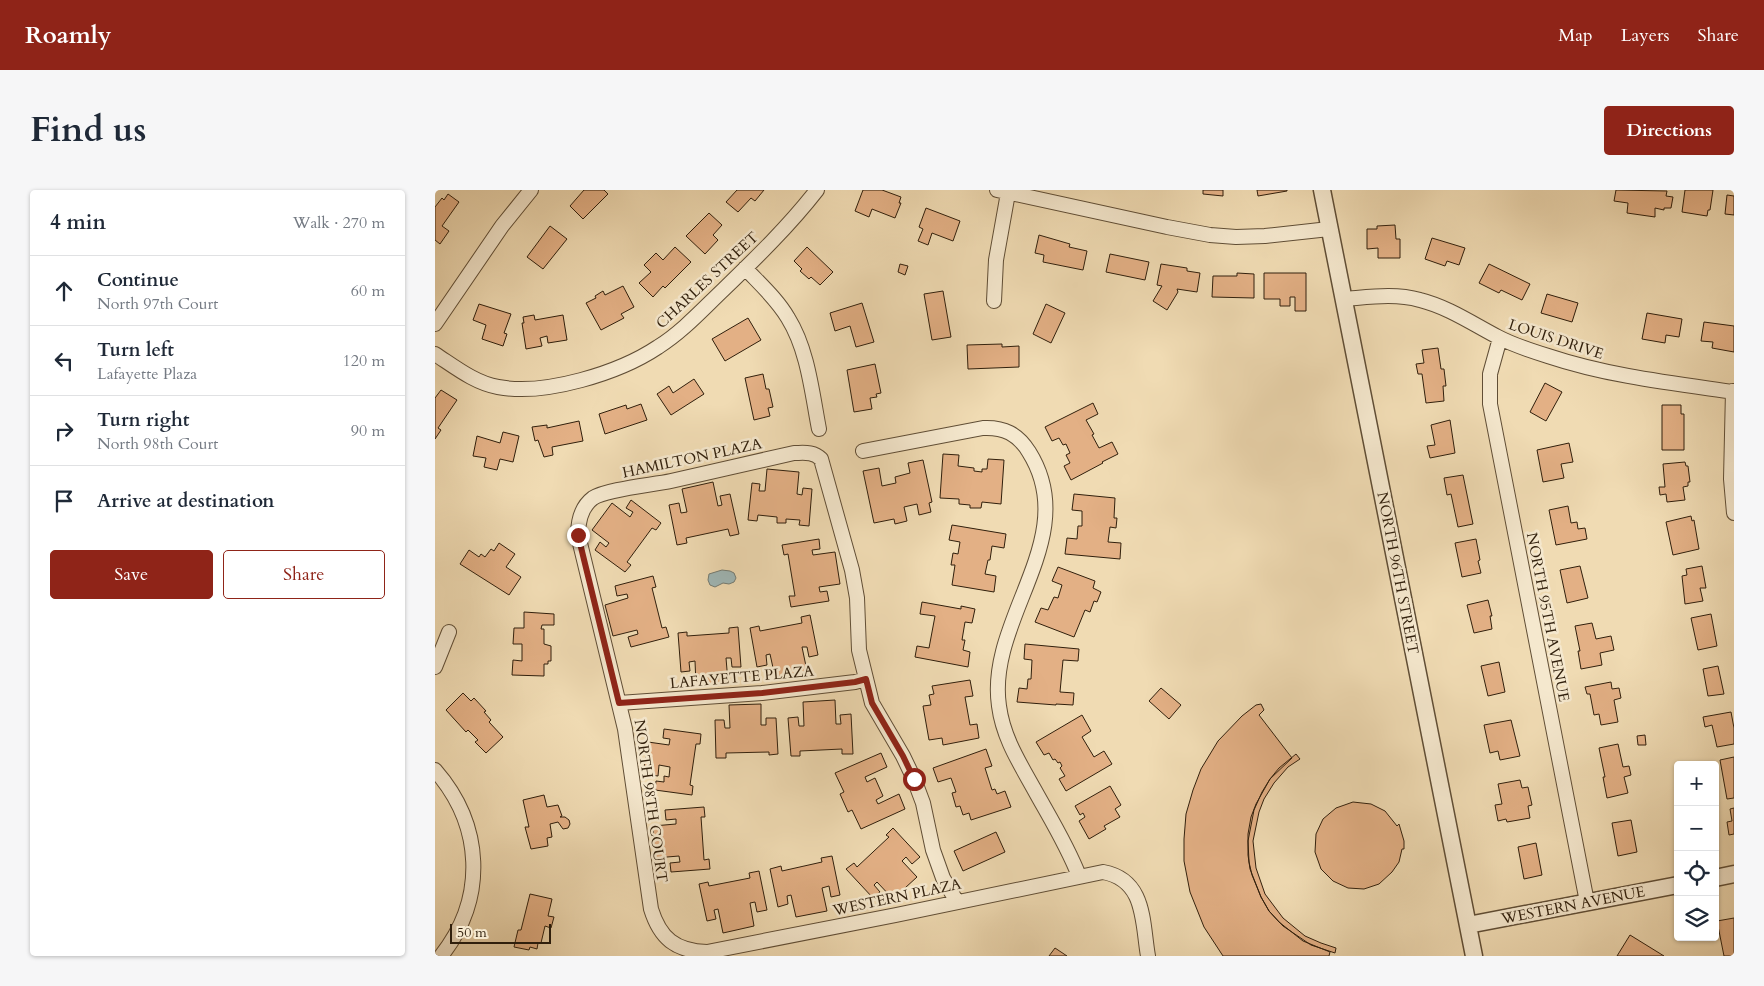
<!DOCTYPE html>
<html lang="en">
<head>
<meta charset="utf-8">
<style>
  :root { --surface:#fff; --page:#f6f6f7; --text:#1f2937; --muted:#747a83; --line:#e0e1e3; --accent:#8f2418 }
  body { margin:0; font-family:Cardo,serif; background:var(--page); color:var(--text) }
  .controls { position:absolute; right:15px; bottom:15px; display:grid; overflow:hidden; border-radius:5px; box-shadow:0 1px 4px #0004 }
  .controls button { width:45px; height:45px; display:grid; place-items:center; padding:0; border:0; border-bottom:1px solid var(--line); background:var(--surface); color:var(--text); font:25px sans-serif }
  .scale { position:absolute; left:15px; bottom:12px; width:101px; box-sizing:border-box; padding-left:5px; border:2px solid #301f0c; border-top:0; font-size:14px; line-height:18px; white-space:nowrap; color:#301f0c; -webkit-text-stroke:4px #f5e8ce; paint-order:stroke }
  .stop { position:absolute; width:15px; height:15px; margin:-11px; border:4px solid #8f2418; border-radius:50%; background:#fff }
  .stop.end { background:#8f2418; border-color:#fff; box-shadow:0 1px 5px #0008 }
  .list { margin:0; padding:0; list-style:none }
  h2 { display:flex; justify-content:space-between; align-items:center; height:65px; margin:0; padding:0 20px; font-size:21px }
  h2 small { font-size:16px; font-weight:400; color:var(--muted) }
  .list li { display:grid; grid-template-columns:32px 1fr auto; gap:15px; align-items:center; box-sizing:border-box; height:70px; padding:0 20px; border-top:1px solid var(--line) }
  .list b { display:block; font-size:19px; white-space:nowrap }
  .list p { margin:0; font-size:16px; white-space:nowrap; color:var(--muted) }
  .list em { font-size:16px; font-style:normal; color:var(--muted) }
  .actions { display:flex; gap:10px; padding:15px 20px }
  .actions a { flex:1; padding:11px 0; border:1px solid var(--accent); border-radius:5px; text-align:center; font-size:18px; color:var(--accent) }
  .actions .main { background:var(--accent); color:#fff }
  .icon { flex:none; width:28px; height:28px; fill:none; stroke:currentColor; stroke-width:2; stroke-linecap:round; stroke-linejoin:round }
  .map { position:relative; flex:none; width:1299px; height:766px; overflow:hidden; border-radius:5px }
  header { display:flex; align-items:center; gap:30px; box-sizing:border-box; height:70px; padding:0 25px; background:var(--accent); color:#fff }
  header strong { font-size:24px }
  nav { display:flex; gap:28px; margin-inline-start:auto; font-size:18px }
  .intro { display:flex; align-items:center; justify-content:space-between; box-sizing:border-box; height:120px; padding:0 30px }
  h1 { margin:0; font-size:35px }
  .button { padding:12px 22px; border-radius:5px; background:var(--accent); color:#fff; font-size:18px; font-weight:700 }
  main { display:flex; gap:30px; padding:0 30px }
  aside { flex:1; background:var(--surface); border-radius:5px; box-shadow:0 1px 4px #0004 }
  .map>svg:first-child { display:block }
  .water { fill:#9fb8b8; stroke:#737b73 }
  .building { fill:#e3b085; stroke:#301f0c }
  .lines { fill:none; stroke-linecap:round; stroke-linejoin:round }
  .minor-casing { stroke:#604e36; stroke-width:16 }
  .tertiary-casing { stroke:#604e36; stroke-width:19 }
  .minor { stroke:#f5e8ce; stroke-width:14 }
  .tertiary { stroke:#f5e8ce; stroke-width:16 }
  .route { stroke:#8f2418; stroke-width:6 }
  .labels { text-anchor:middle; stroke-width:5; stroke-linejoin:round; paint-order:stroke }
  .street-label { font-size:15px; fill:#301f0c; stroke:#f5e8ce }
</style>
</head>
<body>
<header>
<strong>Roamly</strong>
<nav><a>Map</a><a>Layers</a><a>Share</a></nav>
</header>
<div class="intro"><h1>Find us</h1><a class="button">Directions</a></div>
<main>
<aside>
<h2>4 min<small>Walk · 270 m</small></h2>
<ul class="list">
<li><svg class="icon" aria-label="ahead" viewBox="0 0 24 24"><path d="M12 20V5M6 11l6-6 6 6"/></svg><div><b>Continue</b><p>North 97th Court</p></div><em>60 m</em></li>
<li><svg class="icon" aria-label="left" viewBox="0 0 24 24"><path d="M17 20v-9H6M10 6l-5 5 5 5"/></svg><div><b>Turn left</b><p>Lafayette Plaza</p></div><em>120 m</em></li>
<li><svg class="icon" aria-label="right" viewBox="0 0 24 24"><path d="M7 20v-9h11M14 6l5 5-5 5"/></svg><div><b>Turn right</b><p>North 98th Court</p></div><em>90 m</em></li>
<li><svg class="icon" aria-label="arrive" viewBox="0 0 24 24"><path d="M6 21V4h12l-3 4 3 4H6"/></svg><div><b>Arrive at destination</b></div></li>
</ul>
<div class="actions"><a class="main">Save</a><a>Share</a></div>
</aside>
<div class="map">
<svg width="1299" height="766" viewBox="0 0 1299 766">
  <rect width="100%" height="100%" fill="#f0dbb3"/>
  <filter id="stains"><feTurbulence type="fractalNoise" baseFrequency=".004" numOctaves="4"/><feColorMatrix values="0 0 0 0 .2 0 0 0 0 .09 0 0 0 0 .02 0 0 0 .5 -.17"/></filter>
  <radialGradient id="worn" r=".72"><stop offset=".6" stop-color="#630" stop-opacity="0"/><stop offset="1" stop-color="#630" stop-opacity=".3"/></radialGradient>
  <!-- water -->
  <path class="water" d="M287,380L295,381L299,383L301,388L299,392L294,394L288,393L280,397L275,395L273,390L274,384Z"/>
  <!-- building -->
  <path class="building" d="M149,0H169L173,4L148,29L135,16Z
    M302,0H329L320,11L316,8L303,22L291,12Z
    M428,0H447L466,7L464,13H466L460,28L437,19L434,27L420,21Z
    M768,0H788V6L768,4Z
    M822,0H852V1L823,6Z
    M1181,0L1232,1L1231,6L1238,7L1236,18H1229V20L1220,18V27L1192,23L1193,13L1179,11Z
    M1250,0H1278L1275,20H1273L1272,26L1247,22Z
    M13,4L24,12L7,36L14,41L5,54L0,50V17L7,8L9,10Z
    M1292,5L1299,6V25L1290,24Z
    M491,18L525,31L518,51L497,43L493,55L483,51L488,39L484,37Z
    M274,23L287,35L278,45L283,50L270,64L251,46Z
    M960,35L961,49H965V68H943V58L932,59V39H942V36Z
    M115,36L132,49L108,79L92,67Z
    M604,45L635,54L634,57L652,61L648,80L608,72L609,65L600,63Z
    M997,48L1030,58L1024,75L1012,71L1010,76L990,69Z
    M240,57L256,72L230,98L228,96L218,107L204,93L216,82L209,75L221,63L228,70Z
    M372,57L398,82L385,95L376,87L374,89L365,81L367,79L359,71Z
    M675,64L714,72L710,90L671,82Z
    M465,74L473,76L470,85L463,82Z
    M726,74L752,78V81L765,83L762,102L742,99L743,102L732,120L718,111L727,96L722,95Z
    M1054,74L1095,94L1087,110L1066,100L1064,103L1044,93Z
    M802,83L819,84V108L777,107L778,86H802Z
    M829,83H871V121H860V107H855V116H845V109H829Z
    M188,96L199,117L186,124L189,128L166,140L151,113L161,108L160,106L168,101L170,105Z
    M508,101L516,147L497,150L489,104Z
    M1112,104L1143,113L1137,132L1106,123Z
    M427,113L439,152L421,157L415,136L400,141L395,123Z
    M44,114L76,124L69,143L72,144L68,156L47,149L51,135L38,130Z
    M611,114L630,123L616,153L598,144Z
    M1212,123L1247,129L1244,147L1231,145L1230,153L1207,149Z
    M99,125L100,130L128,125L132,150L113,153L112,146L105,148L107,156L91,159L87,133H89L88,127Z
    M313,128L326,150L290,171L277,149Z
    M1269,132L1299,136V162L1277,158L1278,152L1266,151Z
    M567,154V157L584,156V177L533,179L532,155Z
    M1003,158L1006,179H1009L1011,196H1008L1009,211L991,213L987,184H983L981,174L989,173L987,160Z
    M440,174L446,203L441,204L442,207L435,208L437,219L419,222L412,180Z
    M328,184L331,199H334L338,217L333,218L335,226L319,230L310,188Z
    M259,189L269,204L236,225L222,204L234,196L238,203Z
    M1110,193L1127,202L1111,231L1095,222Z
    M6,200L22,210L3,238L6,240L0,249V208Z
    M658,213L663,224L651,230L659,244L657,245L664,258L677,252L683,264L667,272L668,273L636,290L629,276L635,273L631,265L635,263L631,254L628,255L624,248L617,251L610,237Z
    M206,214L212,230L170,244L164,224L191,215L192,219Z
    M1227,215H1246V224H1249V260H1227Z
    M1015,230L1020,263L995,268L992,256L1000,255L996,235Z
    M144,231L148,251L117,257L118,265L109,267L103,250L100,251L97,237L112,235V238Z
    M68,242L84,246L78,272L65,269L62,280L49,277L51,268L38,266L42,246L65,253Z
    M1134,253L1138,272L1126,274L1129,288L1108,292L1102,260Z
    M508,264L524,265L523,276L539,278V281L547,282V279H552L553,269L569,270L566,314L547,312L546,318H535V315L524,314V309L505,308Z
    M488,270L497,312L494,313L496,322L484,325L482,314L469,317L472,331L460,334L459,329L439,333L428,281L444,278L447,296L461,293L460,287L475,283L473,273Z
    M1250,272L1251,276H1253L1255,292H1253V296L1248,297L1250,310L1232,312L1231,304L1225,305L1224,297H1230L1228,274Z
    M332,279L364,282L362,304L367,305L368,298L377,299L374,336L364,335L365,330L351,329V333H342V327L323,325L322,331L313,330L317,293L325,294L324,301H330Z
    M1028,285L1038,334L1023,337L1016,304L1012,305L1009,288Z
    M278,292L283,316L287,315L285,306L295,304L304,344L295,346L293,339L251,348L252,353L242,355L234,315L244,313L246,323L252,322L247,299Z
    M639,304L680,308L679,328H682L681,338L675,337L673,352L686,353L685,369L630,364L632,348L642,349L643,336H647V321L637,320Z
    M196,310L226,333L221,340L217,338L192,372L196,375L190,382L160,360L165,352L171,357L174,353L157,340L177,313L195,327L198,322L191,318Z
    M1133,316L1136,333L1142,332L1143,339L1150,338L1152,349L1121,355L1114,320Z
    M1256,326L1257,331L1259,330L1264,359L1238,365L1231,332Z
    M517,335L571,344L569,358L557,356L555,370H553L550,384L561,386L559,402L517,395L520,375H516L518,363L523,364L525,352L514,350Z
    M384,349L385,359L377,360L378,365L400,362L405,394L384,397L385,402L392,401L394,411L356,417L354,406H360L353,364L349,365L347,355Z
    M1041,349L1045,370L1043,371L1046,383L1027,387L1020,353Z
    M64,353L80,364L71,377L86,387L74,405L25,374L34,360L44,367L46,364L50,367L56,359L59,361Z
    M1145,376L1153,408L1132,413L1125,380Z
    M1267,376L1271,398H1265L1268,411L1250,414L1247,386L1252,385L1251,379Z
    M623,377L660,391L658,398L666,402L662,412L659,411L655,422L650,420L639,447L600,432L606,418L613,420L619,407L623,408L627,395L617,391Z
    M218,386L221,397L217,398L227,438L231,437L234,447L196,457L193,447L203,444L202,440L178,446L170,415L193,408L192,404L182,406L180,396Z
    M1053,410L1057,426H1055L1057,439L1039,443L1032,415Z
    M487,412L526,419V416L540,419L537,433L530,432L527,450H530L528,460L535,462L533,477L480,467L482,456L494,458L500,426L485,424Z
    M89,422L119,424V435H107L106,439H109V454L116,456V471H113V474H109V486L77,485L78,470L87,471V454H78L79,438H89Z
    M1276,424L1282,456L1263,460L1256,428Z
    M375,425L383,465L374,467L372,457H367L372,481L340,487L335,464L331,465L332,475L322,477L315,438L324,436L325,441L367,433L366,427Z
    M1157,433L1161,449L1176,446L1179,460L1165,463L1167,475L1146,479L1143,461H1145L1140,436Z
    M303,437L306,477H297L296,468H291L293,492L261,495L260,471L254,472L255,481L246,482L243,443L252,442V446L294,443V438Z
    M590,454L644,459L643,471L628,470L625,502L639,503L638,515L621,514V515L582,512L584,498L592,499L593,489H596L597,470L589,469Z
    M1064,472L1070,502L1053,506L1046,476Z
    M1283,476L1289,504L1273,506L1268,479Z
    M535,490L538,506L530,507L535,535L542,534L544,548L508,555L507,548L494,550L488,516L496,515L494,505L499,504L497,496Z
    M1176,492L1177,499L1184,498L1186,508L1179,510L1183,532L1166,535L1164,524L1159,525L1155,504H1152L1150,497Z
    M726,498L746,515L734,529L714,511Z
    M28,503L36,511L39,508L51,521L49,522L56,530L54,532L68,547L51,563L40,552L43,550L33,540L31,542L11,520Z
    M400,510L401,534H406L405,525L416,524L418,564H407V559L365,561V566H356L353,528L363,527L364,536H369L368,512Z
    M326,514V535H331V528H341L343,564L334,565V562L291,563V568H281L280,530H289L290,538H295L294,515Z
    M826,514L829,520L824,525L857,568L835,589L827,602L819,620L813,651L814,672L817,685L826,707L834,721L844,732L868,751L895,762L894,766H788L769,737L755,702L749,671V649L751,624L758,600L766,579L783,551L807,526L821,515Z
    M1296,522L1299,538V554L1282,557L1277,535L1270,537L1268,527Z
    M647,525L656,541L647,547L659,567L669,561L677,574L631,601L624,589L630,586L625,578L627,576L625,572L623,573L620,569L618,570L614,563L609,565L601,552Z
    M1076,530L1085,566L1065,570L1063,561L1055,563L1049,535Z
    M229,539L266,544L265,554H261L255,595L258,596L257,605L220,600L221,591L229,592V586L234,587L235,577L224,575L223,586L208,584L213,552L234,555L235,549L228,548Z
    M1210,545L1211,555H1203L1202,546Z
    M1183,554L1188,577L1194,576L1196,585L1189,587L1193,603L1172,608L1168,587H1170L1164,558Z
    M551,559L557,576L550,578L557,600L560,599L562,604L570,601L576,617L536,630L534,623L528,625L525,616L521,617L517,603L521,602L516,588L503,592L498,578Z
    M446,563L452,577L430,587L432,592L440,588L448,606L441,610L443,614L464,604L470,619L426,639L417,620L413,622L405,604L409,602L400,583Z
    M861,564L865,569L853,577L839,593L829,609L824,622L818,651L821,678L830,704L848,728L870,746L886,753L901,758L900,763L876,755L848,736L834,721L826,707L815,679L813,665V644L816,627L821,614L835,589L844,578Z
    M1299,567V608L1292,609L1285,570Z
    M1085,590L1087,598L1093,597L1097,615L1093,616L1095,628L1072,632L1071,629L1063,631L1060,615L1067,614L1063,594Z
    M675,596L686,615L680,619L685,627L669,636L671,639L654,649L644,631L650,627L648,623L645,625L640,616Z
    M109,605L112,617L123,615L127,626L125,627H130L134,630L135,634L133,638L128,639L123,632L115,634L117,647L112,648L113,656L96,659L90,637H94L88,610Z
    M918,612L936,614L950,621L962,636L964,634L969,651V659H967L964,672L957,682L944,694L929,699L913,698L898,691L886,679L880,662L881,644L888,629L901,618Z
    M269,617L270,627H266L269,670L274,669L275,679L236,682L235,673L245,672L244,666L220,668L218,636L241,634V629L231,630L230,620Z
    M1299,618V644L1294,645L1292,632L1297,631L1295,619Z
    M1196,630L1202,662L1183,666L1177,633Z
    M458,638L485,667L477,674L471,667L467,671L482,687L458,709L442,692L439,695L445,702L438,708L411,679L419,673L422,677L454,647L451,645Z
    M561,642L570,662L528,681L519,661Z
    M1101,653L1107,685L1089,689L1083,657Z
    M397,666L405,705L396,707L394,696L387,698L392,721L361,727L356,705L352,706L353,714L343,717L335,679L346,676L347,681L387,672L386,668Z
    M324,681L332,720L322,722L320,712L315,713L319,736L288,743L283,719L279,720L281,729L272,731L264,694L273,692L274,696L315,688L314,683Z
    M95,704L117,709L113,726L119,727L116,738L110,736L106,753H103L102,759L95,757L94,760L79,757L83,740H86Z
    M1299,728V766H1289L1282,731Z
    M1195,745L1229,766H1182Z
    M620,758L632,766H614Z"/>
  <g class="lines">
    <!-- minor casing -->
    <g class="minor-casing">
      <path id="minor" d="M562,0L732,37L775,45L801,47L830,46L894,39
        M310,78C325,94 342,109 353,128C373,160 377,203 384,239
        M909,109C935,107 960,103 985,110C1013,117 1038,134 1063,147C1078,155 1097,161 1113,166C1173,186 1236,193 1299,202
        M559,111L561,70L573,3
        M0,134L67,36L96,0
        M1065,148L1055,184V214L1152,712
        M0,164C20,177 40,193 63,197C110,206 184,183 223,157C247,142 267,120 288,100C321,68 354,36 382,0
        M1298,201L1296,289L1299,323
        M428,261L548,238C569,237 583,244 594,262C648,348 551,428 564,516C568,547 584,572 599,599C615,628 632,655 644,686
        M0,477L14,442
        M184,513L327,503L420,492L431,489
        M0,580C48,635 52,708 6,766
        M522,712L508,688L498,660L488,613L479,589L468,566L437,513L424,460L422,408L417,380L386,269C378,261 368,263 359,263C318,272 277,282 236,291C217,295 172,299 158,308C146,317 143,331 143,345L190,539L216,719C225,748 240,761 272,762L461,725L668,682C711,690 707,732 713,766"/>
    </g>
    <!-- tertiary casing -->
    <g class="tertiary-casing">
      <path id="tertiary" d="M887,0L1039,766
        M1280,688L1299,684
        M1033,735L1243,695"/>
    </g>
    <!-- minor -->
    <use href="#minor" class="minor"/>
    <!-- tertiary -->
    <use href="#tertiary" class="tertiary"/>
  </g>
  <g class="lines">
    <!-- route -->
    <path class="route" d="M143,345L184,513L327,503L420,492L431,489L437,513L468,566L479,589"/>
  </g>
  <g class="labels">
    <!-- street labels -->
    <g class="street-label">
      <text transform="translate(272 90) rotate(-43)" y="5">CHARLES STREET</text>
      <text transform="translate(1121 149) rotate(18)" y="5">LOUIS DRIVE</text>
      <text transform="translate(257 268) rotate(-12)" y="5">HAMILTON PLAZA</text>
      <text transform="translate(963 383) rotate(79)" y="5">NORTH 96TH STREET</text>
      <text transform="translate(1113 427) rotate(79)" y="5">NORTH 95TH AVENUE</text>
      <text transform="translate(307 487) rotate(-5)" y="5">LAFAYETTE PLAZA</text>
      <text transform="translate(216 611) rotate(82)" y="5">NORTH 98TH COURT</text>
      <text transform="translate(462 707) rotate(-12)" y="5">WESTERN PLAZA</text>
      <text transform="translate(1138 715) rotate(-11)" y="5">WESTERN AVENUE</text>
    </g>
  </g>
  <rect width="100%" height="100%" filter="url(#stains)"/>
  <rect width="100%" height="100%" fill="url(#worn)"/>
</svg>
<div class="controls">
<button>+</button>
<button>−</button>
<button><svg class="icon" aria-label="locate" viewBox="0 0 24 24"><circle cx="12" cy="12" r="6"/><path d="M12 2v4M12 18v4M2 12h4M18 12h4"/></svg></button>
<button><svg class="icon" aria-label="layers" viewBox="0 0 24 24"><path d="M12 4l9 5-9 5-9-5zM3 14l9 5 9-5"/></svg></button>
</div>
<div class="scale">50 m</div>
<div class="stop" style="left:479px;top:589px"></div>
<div class="stop end" style="left:143px;top:345px"></div>
</div>
</main>
</body>
</html>
